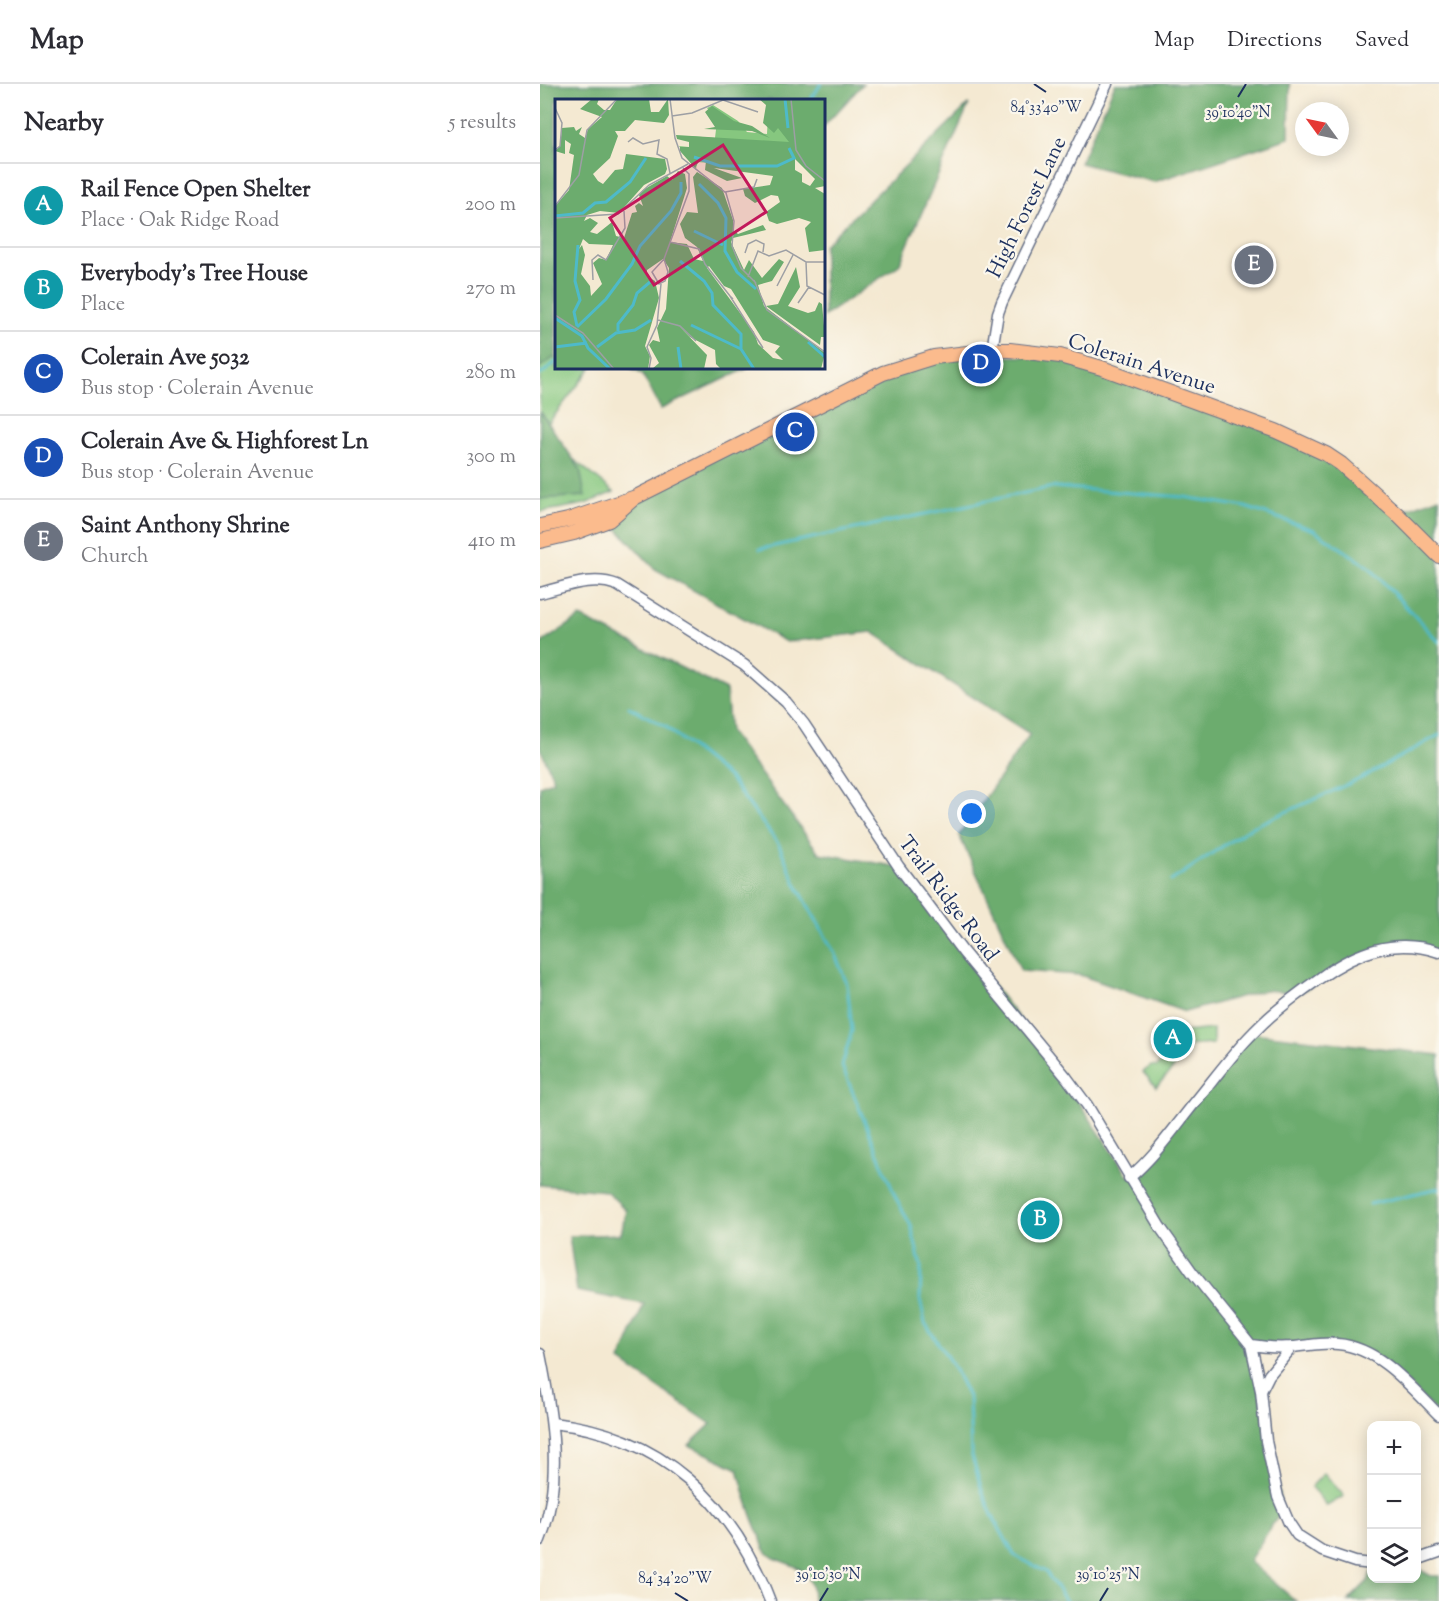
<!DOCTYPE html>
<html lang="en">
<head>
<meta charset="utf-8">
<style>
  :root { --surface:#fff; --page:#f7f7f7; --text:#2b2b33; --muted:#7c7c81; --line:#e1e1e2; --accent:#0f766e }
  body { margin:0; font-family:"Sorts Mill Goudy",serif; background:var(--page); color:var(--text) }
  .controls { position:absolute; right:18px; bottom:18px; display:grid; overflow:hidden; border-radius:12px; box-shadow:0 3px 15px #0003 }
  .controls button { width:54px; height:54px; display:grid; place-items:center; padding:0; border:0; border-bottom:2px solid var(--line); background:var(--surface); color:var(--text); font:30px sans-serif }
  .compass { position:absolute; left:755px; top:18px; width:54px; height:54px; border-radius:50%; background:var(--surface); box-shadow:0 3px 15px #0003; rotate:303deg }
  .you { position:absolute; left:432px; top:730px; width:21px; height:21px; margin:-15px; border:4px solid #fff; border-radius:50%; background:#1a73e8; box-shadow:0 0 0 9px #1a73e833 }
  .badge { display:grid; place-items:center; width:39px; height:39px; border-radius:50%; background:var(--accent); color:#fff; font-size:20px; font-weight:700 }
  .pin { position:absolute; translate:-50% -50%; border:3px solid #fff; box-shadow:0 2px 6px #0006 }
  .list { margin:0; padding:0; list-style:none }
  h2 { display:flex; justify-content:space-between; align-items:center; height:78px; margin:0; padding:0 24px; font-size:26px }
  h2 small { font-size:20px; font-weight:400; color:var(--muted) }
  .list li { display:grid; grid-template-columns:39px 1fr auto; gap:18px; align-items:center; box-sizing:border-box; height:84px; padding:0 24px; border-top:2px solid var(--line) }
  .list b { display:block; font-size:22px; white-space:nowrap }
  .list p { margin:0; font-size:20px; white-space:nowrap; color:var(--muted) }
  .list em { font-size:20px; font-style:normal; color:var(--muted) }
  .icon { flex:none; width:33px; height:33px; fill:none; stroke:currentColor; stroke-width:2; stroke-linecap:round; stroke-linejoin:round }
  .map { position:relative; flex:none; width:899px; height:1517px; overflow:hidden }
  header { display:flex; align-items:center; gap:36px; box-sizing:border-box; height:84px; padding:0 30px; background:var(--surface); border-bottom:2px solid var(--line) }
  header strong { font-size:28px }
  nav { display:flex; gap:33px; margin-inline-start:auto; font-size:21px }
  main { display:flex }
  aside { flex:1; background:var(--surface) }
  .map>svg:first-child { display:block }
  .green { fill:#86c77f; stroke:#507b6e; stroke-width:1.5 }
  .forest { fill:#6cac6e; stroke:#446e66; stroke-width:1.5 }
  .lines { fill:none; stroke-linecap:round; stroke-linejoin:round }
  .stream { stroke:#4ebac9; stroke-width:3 }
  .minor-casing { stroke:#677087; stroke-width:13 }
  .major-casing { stroke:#677087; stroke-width:16 }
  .minor { stroke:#fff; stroke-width:10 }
  .major { stroke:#fbbb8d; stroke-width:14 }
  .ticks { fill:none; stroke:#1b2f5e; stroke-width:2 }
  .labels { text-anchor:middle; stroke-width:4.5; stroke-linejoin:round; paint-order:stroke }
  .street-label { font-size:21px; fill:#1b2f5e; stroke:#fbf7ec }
  .inset-river { fill:none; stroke:#4ebac9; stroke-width:3 }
  .inset-road { fill:none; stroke:#9d9fa4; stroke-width:1.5 }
  .view { fill:#c2185b; fill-opacity:0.15; stroke:#c2185b; stroke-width:3 }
  .inset-edge { fill:none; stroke:#1b2f5e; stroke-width:3 }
  .ticks-label { font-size:15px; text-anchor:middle; fill:#1b2f5e; stroke:#fbf7ec; stroke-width:4.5; stroke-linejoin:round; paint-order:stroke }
</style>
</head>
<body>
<header>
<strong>Map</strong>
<nav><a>Map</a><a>Directions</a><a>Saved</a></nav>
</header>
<main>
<aside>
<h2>Nearby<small>5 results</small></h2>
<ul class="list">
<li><span class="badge" style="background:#0f9aa8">A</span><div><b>Rail Fence Open Shelter</b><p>Place · Oak Ridge Road</p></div><em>200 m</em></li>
<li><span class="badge" style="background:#0f9aa8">B</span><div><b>Everybody's Tree House</b><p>Place</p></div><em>270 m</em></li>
<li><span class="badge" style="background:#1a4fb4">C</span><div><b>Colerain Ave 5032</b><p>Bus stop · Colerain Avenue</p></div><em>280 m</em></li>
<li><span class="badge" style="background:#1a4fb4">D</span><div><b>Colerain Ave &amp; Highforest Ln</b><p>Bus stop · Colerain Avenue</p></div><em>300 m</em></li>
<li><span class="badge" style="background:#6b7280">E</span><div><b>Saint Anthony Shrine</b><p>Church</p></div><em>410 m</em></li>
</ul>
</aside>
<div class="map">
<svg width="899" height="1517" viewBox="0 0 899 1517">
  <rect width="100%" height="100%" fill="#fbf7ec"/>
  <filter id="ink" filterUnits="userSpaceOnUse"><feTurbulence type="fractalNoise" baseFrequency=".0167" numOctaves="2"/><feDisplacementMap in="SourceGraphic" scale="12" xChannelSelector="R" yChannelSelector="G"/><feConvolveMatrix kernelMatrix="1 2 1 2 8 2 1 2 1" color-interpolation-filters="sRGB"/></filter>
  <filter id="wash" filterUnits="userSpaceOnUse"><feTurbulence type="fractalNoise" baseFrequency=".008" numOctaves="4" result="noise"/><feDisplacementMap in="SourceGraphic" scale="24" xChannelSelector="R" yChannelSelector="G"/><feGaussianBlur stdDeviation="1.35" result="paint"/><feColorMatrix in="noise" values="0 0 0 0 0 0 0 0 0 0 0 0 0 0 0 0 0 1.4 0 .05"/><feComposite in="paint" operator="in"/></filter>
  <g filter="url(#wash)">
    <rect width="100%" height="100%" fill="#f4e9d2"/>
    <!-- green -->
    <path class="green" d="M0,0L16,16V284H51L1,349L74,408L45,420L0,428Z
      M673,945V960L646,962L645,948Z
      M626,970L638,979L616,1003L603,988L611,982L617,983Z
      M784,1389L804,1412L787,1422L771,1403Z"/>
    <!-- forest -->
    <path class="forest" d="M0,0H323L284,42V16H16V272L0,283Z
      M575,0H750L749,54L614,98L540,79Z
      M429,20L359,181L284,232V161Z
      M520,272L767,361L857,429L899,413V868L840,864L759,909L725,906L645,928L540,891L481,887L419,751L490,650L332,548L246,558L115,485L69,436L96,413L343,289L394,273Z
      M90,284H208L121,325L102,290Z
      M0,327L40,385L45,412L0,415Z
      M40,533L186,606L190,648L279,769L359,783L501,962L589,1093L713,949L899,971V1331L865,1297L817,1265L711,1261L742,1426L709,1477L756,1517H273C273,1470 237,1487 224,1464C222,1460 221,1455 220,1451C210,1430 204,1408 198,1385L149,1361L171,1340L80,1277L104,1220L37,1207L29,1152L81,1150L86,1126L66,1107L0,1101V702L14,696L0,664V560Z
      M877,1484L891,1492H899V1517H808L828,1497L831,1487L832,1494H876Z"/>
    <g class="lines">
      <!-- stream -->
      <path class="stream" d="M270,16L281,0
        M0,291L16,278
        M220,465L513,403L644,413L705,423L774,446L829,483L899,558
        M89,623L125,642L190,695L239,761L256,800L294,868L307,900L312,946L302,982L356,1114L371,1142L381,1183L380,1215L385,1239L413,1282L429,1315L431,1368L442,1407L452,1431L474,1471L506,1488L526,1517
        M631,797L710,744L822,694L899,651
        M830,1120L899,1104"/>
    </g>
  </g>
  <g filter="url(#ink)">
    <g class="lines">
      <!-- minor casing -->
      <g class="minor-casing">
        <path id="minor" d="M452,266L458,229L462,218L567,0
          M0,509C25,503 52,491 77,501L204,581L246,618L264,640L359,783L423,868L527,994L547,1021L620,1143L652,1188L711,1261L721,1307L726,1357L738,1413L749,1439L757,1451L782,1467L815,1478L832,1480
          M589,1094C614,1073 632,1047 652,1022C672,998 691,971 713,949C733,928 757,910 780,894C816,868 855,853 899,868
          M711,1261C724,1263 738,1264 752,1263C767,1262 783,1258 798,1260C840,1264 871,1303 899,1331
          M0,1270C12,1330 24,1397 0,1456
          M721,1307L729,1291L752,1263
          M12,1339C121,1350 192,1418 230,1517
          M876,1476L899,1468"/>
      </g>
      <!-- major casing -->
      <g class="major-casing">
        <path id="major" d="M0,442L28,436L96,413L343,289L394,273L452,266H470L520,272L562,284L736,347L786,370L801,380L857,430L899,472
          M0,457L34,449L69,436L92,416"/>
      </g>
      <!-- minor -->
      <use href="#minor" class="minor"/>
      <!-- major -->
      <use href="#major" class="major"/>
    </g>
  </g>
  <!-- ticks -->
  <path class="ticks" d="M494,0L506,8M698,13L706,0M135,1509L148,1517M280,1517L288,1504M560,1517L568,1504"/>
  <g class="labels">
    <!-- street labels -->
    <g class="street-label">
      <text transform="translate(486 123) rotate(-64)" y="7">High Forest Lane</text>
      <text transform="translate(602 279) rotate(18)" y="7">Colerain Avenue</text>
      <text transform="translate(409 814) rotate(53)" y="7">Trail Ridge Road</text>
    </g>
  </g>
  <!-- overview -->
  <g transform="translate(15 15)">
    <rect width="270" height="270" fill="#f4e9d2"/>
    <path d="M158,6L183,22L192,33L212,35L213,16L236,41L220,69L142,63L141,71L124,47L134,48L135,37L160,39L162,22L152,9Z" fill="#86c77f"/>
    <path d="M37,0H44L42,5L49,11H55L62,0H94L96,13H104L113,0L114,16L109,24L80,21L70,32H60L63,37L55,59L38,75L43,82L48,85L60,71L68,70L71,55L110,60L112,70L110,75L89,86L64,114L45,112L32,116L29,122L35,119L43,124L35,133L42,135L57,123L61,137L69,139L77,114L82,113L80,107L84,104L88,107L84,96L88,91L112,77L117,81L123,72L130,75L132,89L115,143L132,145L139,160L148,162L142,148L130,139L125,125L132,113L143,114L138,78L142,73L167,89L178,121V131L183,135L208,126L211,131L178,139L176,143L189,171L194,161L207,179L224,160L229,163L217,182L203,186L209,207L270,254L266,270H166L161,265L160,251L135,238L120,223L152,256L149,270H97L104,264L94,246L98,241L105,243L102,229L111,210L114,169L108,160L92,171V177L100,182L104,199L90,247L95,257L93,270H0V107L14,91L19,56L14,54L16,45L10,41V55L0,52L5,47L7,29L19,28L21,32L27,28L24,35L30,39L33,30L47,18L25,10ZM28,140L34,145L58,146L51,161L44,159L38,164L47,185L36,197L35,187L26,175L30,156L27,146L24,150ZM154,167L169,187L176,190L208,241L225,247L220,253L228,261L218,259L203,245L199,233L152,169ZM204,0H270V87L260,89L270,95V151L254,153L250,129L256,123L244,119L222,125L214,122L211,113L225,103L223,97L216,96L200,104L190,97L188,90L215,86L218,77L159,69L187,79L172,82L150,71L151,62L146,59L140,69L125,52V48H134V43L122,40L121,36L234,43L223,29L219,34L208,24L211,6ZM240,60L260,80L255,87L247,83V75L240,71ZM157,7L179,22L197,27L215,39L197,32L149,30L160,28L150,13ZM241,168L245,188L233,207L253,214L260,212L264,203L267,205L270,238H266L265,246L211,207L223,205Z" fill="#6cac6e" fill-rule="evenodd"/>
    <path class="inset-river" d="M230,0L233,29M139,58L165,67H222L239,59L234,49M144,85L163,104L171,119L170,152L182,173L201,190M0,117L28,114L40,104L51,103L75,83L91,59M139,132L168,146M125,162L149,182L157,194L158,206L186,235V250L199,270M0,219L27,237L33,249L55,270M136,226L186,250M22,227L19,213L25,201L20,182L23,146M22,228L51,200L77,165L85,147L116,112L126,94V83M63,232V225L78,206L82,194L95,183M253,243L270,258M0,248L32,244M42,248L61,234L80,231L96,221M123,248L126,270"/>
    <path class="inset-road" d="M115,0L120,39L127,59L171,94L179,122L177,147L186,169L201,184M236,0L241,51L251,67L270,82M0,9L7,24L5,47L0,51M117,17L137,14L168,1L203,13M73,43L78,39L88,45L104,41L102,55L112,60L115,74M170,93L199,88L202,80M0,107L24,76L32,31L62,0M0,119L63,115L94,86L133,65M115,143L144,150L150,165L175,197M190,154L193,145L201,141L209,145L208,153M109,160L113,173L110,182L104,185L97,173L109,160L134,92V75L128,69M251,163L252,187L270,196M193,178L203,152L214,157L231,151L251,163H270M38,181L37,161L43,156L51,161L70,129L69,112M199,181L212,211L270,253M222,187L238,156M178,200L175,197L208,249M243,204L254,188M0,216L28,234L59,270M103,221L125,227L141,242M94,270L96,259L92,248L102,226L106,185"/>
    <path class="view" d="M168,46L211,113L99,186L55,119Z"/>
    <rect width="270" height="270" class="inset-edge"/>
  </g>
  <g class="ticks-label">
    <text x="506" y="28">84°33'40"W</text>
    <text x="698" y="33">39°10'40"N</text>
    <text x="288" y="1495">39°10'30"N</text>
    <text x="568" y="1495">39°10'25"N</text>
    <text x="135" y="1499">84°34'20"W</text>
  </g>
</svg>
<div class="controls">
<button>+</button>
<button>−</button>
<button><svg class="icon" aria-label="layers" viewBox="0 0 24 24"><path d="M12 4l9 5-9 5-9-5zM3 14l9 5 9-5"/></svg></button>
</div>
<svg class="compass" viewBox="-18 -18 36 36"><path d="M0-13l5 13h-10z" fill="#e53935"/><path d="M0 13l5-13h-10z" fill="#7c7c81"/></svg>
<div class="you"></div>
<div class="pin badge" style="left:633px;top:955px;background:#0f9aa8">A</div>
<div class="pin badge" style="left:500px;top:1136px;background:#0f9aa8">B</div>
<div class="pin badge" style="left:255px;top:348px;background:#1a4fb4">C</div>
<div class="pin badge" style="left:441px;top:280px;background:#1a4fb4">D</div>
<div class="pin badge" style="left:714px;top:181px;background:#6b7280">E</div>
</div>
</main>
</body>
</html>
